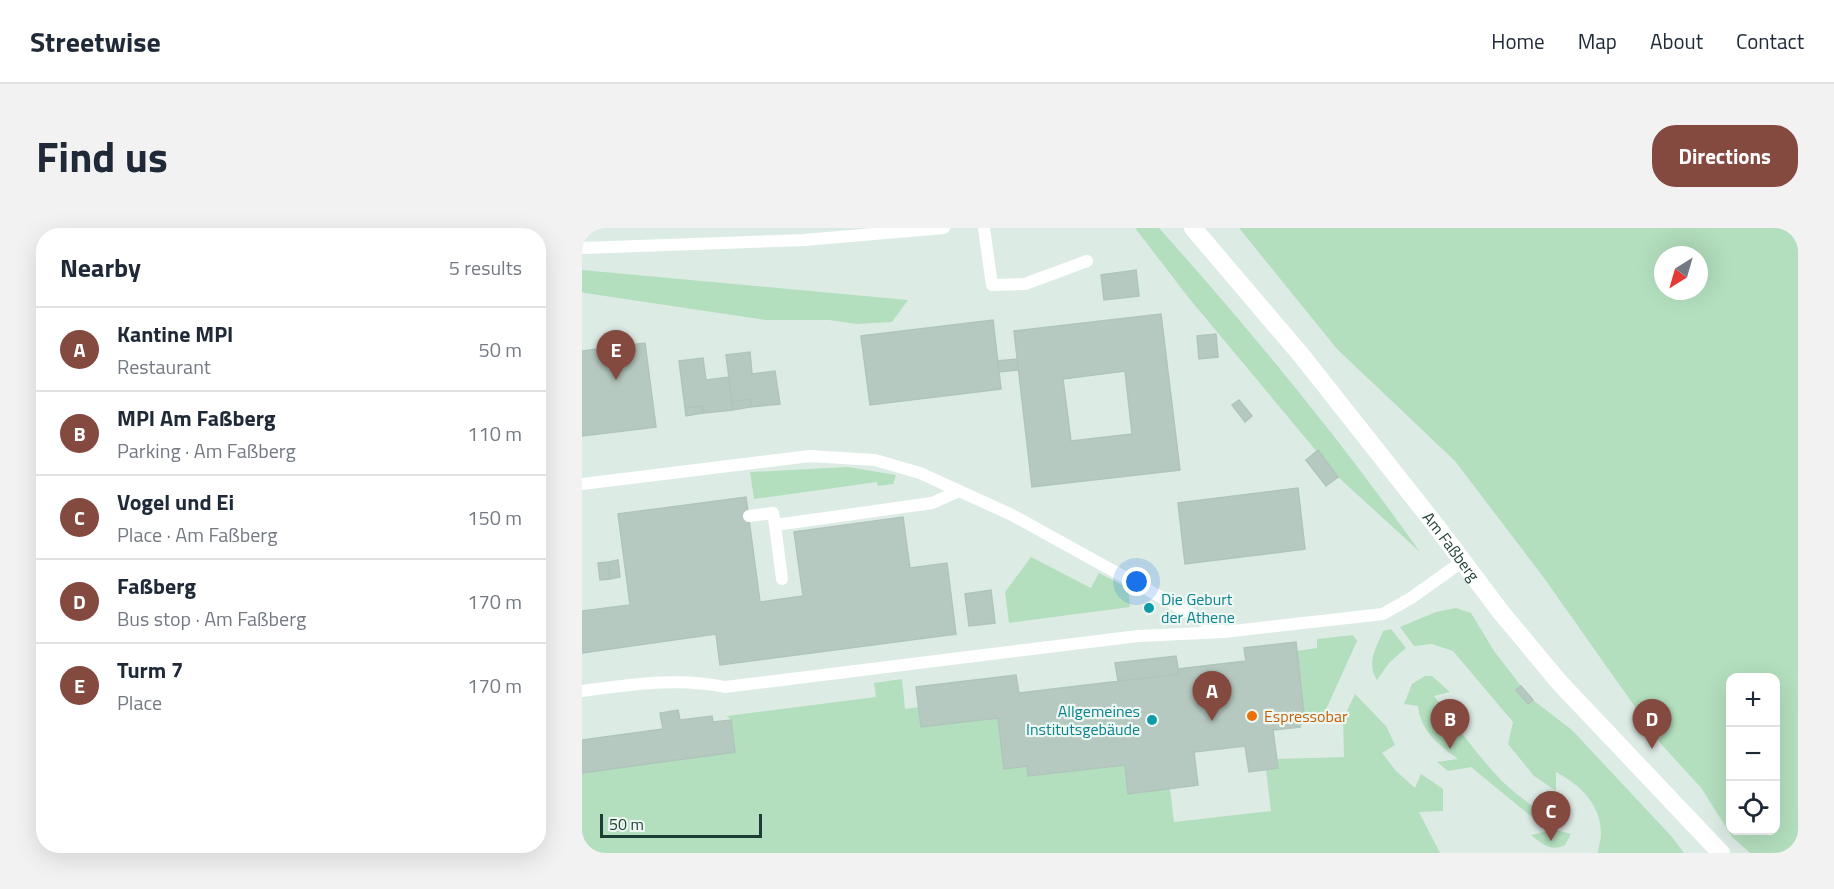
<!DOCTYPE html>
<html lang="en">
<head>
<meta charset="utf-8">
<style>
  :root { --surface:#fff; --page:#f2f2f3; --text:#1f2937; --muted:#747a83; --line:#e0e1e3; --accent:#84493f }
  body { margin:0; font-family:"Titillium Web",sans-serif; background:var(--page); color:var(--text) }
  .controls { position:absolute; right:18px; bottom:18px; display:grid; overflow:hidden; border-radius:12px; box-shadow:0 6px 24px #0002 }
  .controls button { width:54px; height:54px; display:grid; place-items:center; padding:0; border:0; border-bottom:2px solid var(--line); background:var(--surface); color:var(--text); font:30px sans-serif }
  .compass { position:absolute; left:1072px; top:18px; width:54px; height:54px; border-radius:50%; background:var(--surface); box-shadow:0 6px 24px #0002; rotate:217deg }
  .scale { position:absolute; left:18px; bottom:15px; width:162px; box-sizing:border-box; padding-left:6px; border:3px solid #1d3c33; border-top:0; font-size:16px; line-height:21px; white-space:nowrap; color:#1d3c33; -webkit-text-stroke:4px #eef8f3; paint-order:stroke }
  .you { position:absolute; left:555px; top:354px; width:21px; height:21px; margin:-15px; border:4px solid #fff; border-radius:50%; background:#1a73e8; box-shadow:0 0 0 9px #1a73e833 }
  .badge { display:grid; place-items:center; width:39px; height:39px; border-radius:50%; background:var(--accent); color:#fff; font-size:20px; font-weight:700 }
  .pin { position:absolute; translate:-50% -50px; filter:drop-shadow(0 2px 3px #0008) }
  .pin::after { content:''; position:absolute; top:32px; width:21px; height:18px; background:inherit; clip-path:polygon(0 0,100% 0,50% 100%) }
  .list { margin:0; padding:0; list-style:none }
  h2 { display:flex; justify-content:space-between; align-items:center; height:78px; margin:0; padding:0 24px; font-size:26px }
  h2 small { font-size:20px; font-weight:400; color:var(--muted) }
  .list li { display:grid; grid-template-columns:39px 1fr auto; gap:18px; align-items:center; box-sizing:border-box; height:84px; padding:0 24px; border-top:2px solid var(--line) }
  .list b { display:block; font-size:22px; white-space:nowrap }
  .list p { margin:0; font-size:20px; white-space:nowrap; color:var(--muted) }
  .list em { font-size:20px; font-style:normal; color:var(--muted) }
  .icon { flex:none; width:33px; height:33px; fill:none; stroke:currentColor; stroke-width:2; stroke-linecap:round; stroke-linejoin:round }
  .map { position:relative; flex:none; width:1216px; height:625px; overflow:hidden; border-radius:24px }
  header { display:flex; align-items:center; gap:36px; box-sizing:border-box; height:84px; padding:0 30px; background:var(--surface); border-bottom:2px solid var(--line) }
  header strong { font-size:28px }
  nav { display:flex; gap:33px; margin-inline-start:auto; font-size:21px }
  .intro { display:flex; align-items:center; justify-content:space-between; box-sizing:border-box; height:144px; padding:0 36px }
  h1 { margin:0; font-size:42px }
  .button { padding:15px 27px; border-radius:24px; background:var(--accent); color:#fff; font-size:21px; font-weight:700 }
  main { display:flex; gap:36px; padding:0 36px }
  aside { flex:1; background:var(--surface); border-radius:24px; box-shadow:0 6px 24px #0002 }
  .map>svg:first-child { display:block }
  .green { fill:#b3dfbe; fill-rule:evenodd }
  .building { fill:#b6c9c0; stroke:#afc5bc; stroke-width:1.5; fill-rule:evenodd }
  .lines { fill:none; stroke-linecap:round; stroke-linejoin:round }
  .lane { stroke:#fff; stroke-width:12 }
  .secondary { stroke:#fff; stroke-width:18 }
  .culture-dot { fill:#0f9aa8; stroke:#eef8f3; stroke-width:2 }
  .food-dot { fill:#e8710a; stroke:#eef8f3; stroke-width:2 }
  .labels { text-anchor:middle; stroke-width:4.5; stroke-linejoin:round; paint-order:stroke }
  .street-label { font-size:16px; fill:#1d3c33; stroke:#eef8f3 }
  .culture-label { font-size:16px; fill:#0d838f; stroke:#eef8f3; text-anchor:start }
  .food-label { font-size:16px; fill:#c56008; stroke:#eef8f3; text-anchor:start }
</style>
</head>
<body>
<header>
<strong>Streetwise</strong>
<nav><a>Home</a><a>Map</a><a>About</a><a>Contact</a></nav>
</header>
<div class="intro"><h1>Find us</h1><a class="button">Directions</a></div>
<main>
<aside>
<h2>Nearby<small>5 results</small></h2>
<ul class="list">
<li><span class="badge">A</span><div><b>Kantine MPI</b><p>Restaurant</p></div><em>50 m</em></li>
<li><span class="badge">B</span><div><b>MPI Am Faßberg</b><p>Parking · Am Faßberg</p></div><em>110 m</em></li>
<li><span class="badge">C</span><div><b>Vogel und Ei</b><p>Place · Am Faßberg</p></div><em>150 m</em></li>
<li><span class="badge">D</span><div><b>Faßberg</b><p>Bus stop · Am Faßberg</p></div><em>170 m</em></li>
<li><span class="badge">E</span><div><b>Turm 7</b><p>Place</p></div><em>170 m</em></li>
</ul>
</aside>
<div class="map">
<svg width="1216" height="625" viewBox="0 0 1216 625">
  <rect width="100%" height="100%" fill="#ddebe5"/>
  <!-- green -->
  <path class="green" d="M553,0H577C670,104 758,211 838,324L756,249L606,69Z
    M657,0H1216V625H1168L1150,609L1120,561L1080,517L962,350L873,233L755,121ZM1081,27H1117V63H1081ZM1148,449H1194V602H1148Z
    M0,42L326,72L310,94L275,96L247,92H184L3,65L0,64Z
    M266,239L314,247L311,256L296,258L295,254L172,271L168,244Z
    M449,329L509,360L517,345L546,360L548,379L427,395L423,364Z
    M874,380L889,385L912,423L939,458L934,462L946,476L951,472L990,502L1090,609L1102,625H1016C1016,619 1019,613 1019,606C1019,576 998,557 974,544V563L952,548L926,516L931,494L871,423L850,416L832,418L818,399L854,384Z
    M809,401L824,420L807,435L795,452C784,435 794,421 801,403Z
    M771,407L775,413L741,488L735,493L723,495L715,423L735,420V411Z
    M843,448H850L868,464L852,468C874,497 894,526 919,552C934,568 967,587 974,602L989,606L983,617C969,624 960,616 949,607L967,603L889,539L866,543L855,534L876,531C856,516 839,504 836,478L822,476L830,456Z
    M320,451L323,481L337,479L339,499L416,490L422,541L445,538L447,548L543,537L546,566L588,561L592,594L689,583L684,542L695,540V531L762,529L761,491L773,466L804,498L813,517L800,525L814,543L833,560L839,546L861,561V583L837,584L858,625H0V545L153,524L149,492L145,488L294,469L292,455Z"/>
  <!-- building -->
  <path class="building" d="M554,42L557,68L522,72L519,47Z
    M579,86L598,242L450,259L432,103ZM543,143L550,206L489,213L481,151Z
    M411,92L419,161L288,177L279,108Z
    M634,106L636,129L617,131L615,108Z
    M63,115L74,199L0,208V123Z
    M168,124L170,146L193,143L198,176L169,179L168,171L150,174L144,127Z
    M121,130L124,152L147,149L151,182L122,185L121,178L103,180L97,133Z
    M435,131L436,142L417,144L415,133Z
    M168,171L169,179L151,182L150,174Z
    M657,172L670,188L663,194L650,177Z
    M121,178L122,185L104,188L103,180Z
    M736,222L756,249L744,258L724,232Z
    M716,260L723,321L603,336L596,275Z
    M164,269L178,374L221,368L212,304L321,289L328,340L365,335L374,406L138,437L134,406L0,425V383L48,377L36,286Z
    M36,332L38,349L28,351L26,334Z
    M26,334L28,351L18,352L16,335Z
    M409,362L413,395L387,398L383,366Z
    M714,414L723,495L718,496V499L691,502L696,540L667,544L663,518L612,524L616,557L546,566L543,537L446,548L445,538L422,541L416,490L339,499L334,459L434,447L437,465L597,446L596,441L664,433L662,420Z
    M594,428L597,446L536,453L533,435Z
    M939,458L951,472L946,476L934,462Z
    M96,482L98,492L130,488L131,494L149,492L153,524L0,545V512L81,501L78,485Z"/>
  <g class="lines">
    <!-- lane -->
    <path class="lane" d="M402,0L410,57L443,56L505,33
      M0,20L222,12L362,0
      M0,256L228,228L293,232L338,245L430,287L642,404
      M167,288L191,285L193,297
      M200,351L193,297L350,275L377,263
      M0,463C48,457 95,449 143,459L556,408L642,404L801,386L829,370L881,333"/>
    <!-- secondary -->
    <path class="secondary" id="s1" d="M611,0L720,128L855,299L918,383L977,454L1139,625"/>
  </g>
  <!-- markers -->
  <g class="culture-dot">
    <circle cx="567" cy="380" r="6"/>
    <circle cx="570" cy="492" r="6"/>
  </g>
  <circle class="food-dot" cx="670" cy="488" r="6"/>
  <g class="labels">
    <!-- street labels -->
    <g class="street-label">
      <text dy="6" stroke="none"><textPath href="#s1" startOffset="410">Am Faßberg</textPath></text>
    </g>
    <!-- culture labels -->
    <g class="culture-label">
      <text x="579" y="377">Die Geburt<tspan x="579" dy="18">der Athene</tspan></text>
      <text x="558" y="489" text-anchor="end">Allgemeines<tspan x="558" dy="18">Institutsgebäude</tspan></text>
    </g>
    <!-- food labels -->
    <g class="food-label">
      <text x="682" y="494">Espressobar</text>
    </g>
  </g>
</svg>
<div class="controls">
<button>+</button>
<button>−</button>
<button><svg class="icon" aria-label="locate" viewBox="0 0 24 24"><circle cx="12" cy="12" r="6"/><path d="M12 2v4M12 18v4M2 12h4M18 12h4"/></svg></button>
</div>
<svg class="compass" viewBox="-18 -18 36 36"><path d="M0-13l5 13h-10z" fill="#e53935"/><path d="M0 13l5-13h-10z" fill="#747a83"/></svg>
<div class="scale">50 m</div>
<div class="you"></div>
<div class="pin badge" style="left:630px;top:493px">A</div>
<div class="pin badge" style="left:868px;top:521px">B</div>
<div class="pin badge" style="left:969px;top:613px">C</div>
<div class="pin badge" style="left:1070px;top:521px">D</div>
<div class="pin badge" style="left:34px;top:152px">E</div>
</div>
</main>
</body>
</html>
